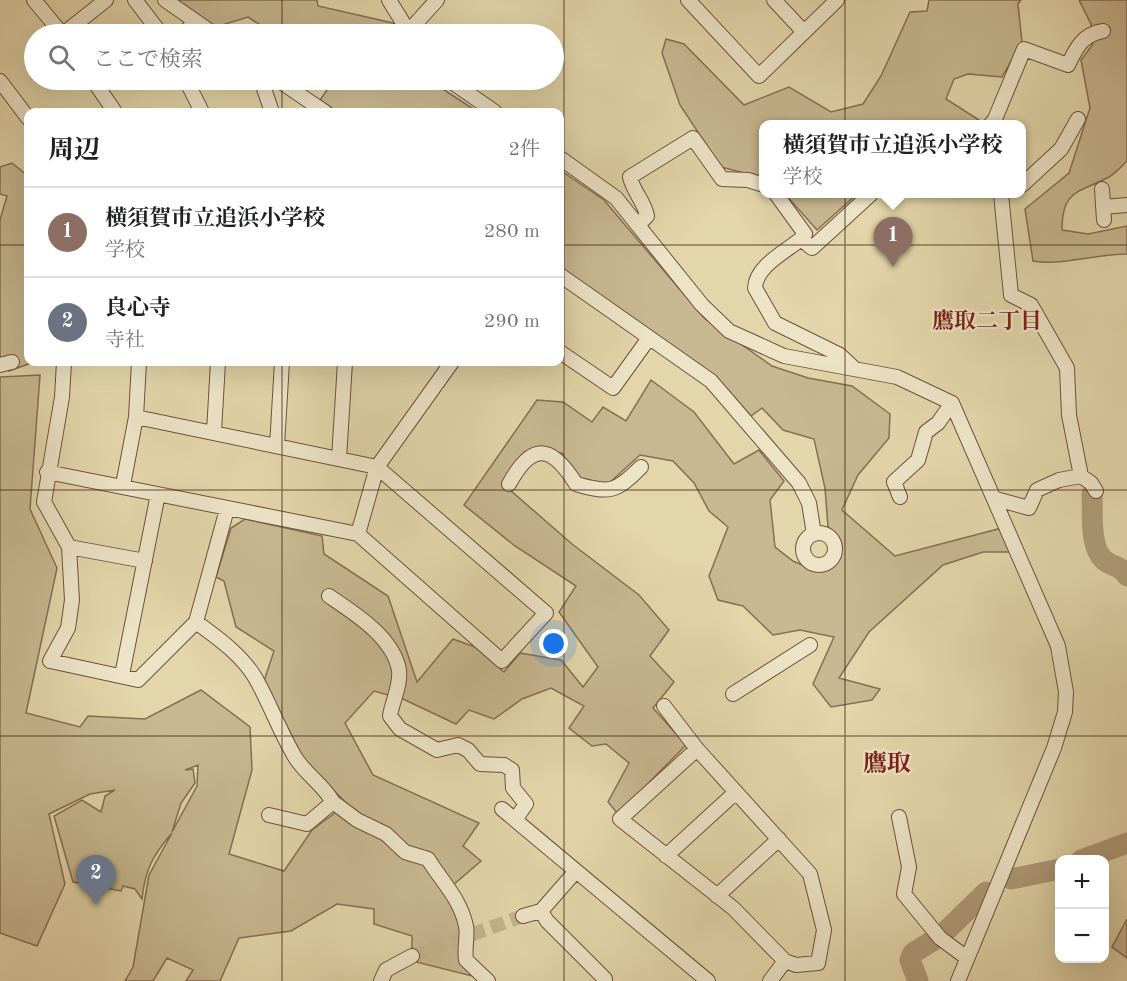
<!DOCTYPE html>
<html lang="ja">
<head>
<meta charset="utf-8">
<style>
  :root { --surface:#fff; --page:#f6f6f6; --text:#202124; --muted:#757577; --line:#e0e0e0; --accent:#0b8043 }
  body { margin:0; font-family:"Old Standard TT","Noto Serif JP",serif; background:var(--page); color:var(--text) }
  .controls { position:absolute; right:18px; bottom:18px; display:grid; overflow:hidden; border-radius:12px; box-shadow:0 6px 24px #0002 }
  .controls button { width:54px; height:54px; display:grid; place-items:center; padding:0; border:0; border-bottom:2px solid var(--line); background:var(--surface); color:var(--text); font:30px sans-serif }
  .you { position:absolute; left:554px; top:644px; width:21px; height:21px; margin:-15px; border:4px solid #fff; border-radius:50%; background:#1a73e8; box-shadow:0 0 0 9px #1a73e833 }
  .badge { display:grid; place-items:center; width:39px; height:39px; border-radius:50%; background:var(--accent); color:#fff; font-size:20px; font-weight:700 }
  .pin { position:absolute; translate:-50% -50px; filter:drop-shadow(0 2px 3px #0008) }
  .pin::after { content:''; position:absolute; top:32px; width:21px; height:18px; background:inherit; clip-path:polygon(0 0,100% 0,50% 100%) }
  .popup { position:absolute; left:759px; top:120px; width:267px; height:78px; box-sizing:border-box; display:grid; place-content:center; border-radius:12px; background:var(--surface); filter:drop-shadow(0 2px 4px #0005); font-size:20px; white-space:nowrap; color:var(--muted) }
  .popup b { font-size:22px; color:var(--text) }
  .popup::after { content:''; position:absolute; left:50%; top:100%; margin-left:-12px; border:12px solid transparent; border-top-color:var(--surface) }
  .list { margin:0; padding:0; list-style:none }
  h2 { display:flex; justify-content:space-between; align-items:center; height:78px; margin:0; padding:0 24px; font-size:26px }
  h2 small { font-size:20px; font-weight:400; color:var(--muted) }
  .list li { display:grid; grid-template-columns:39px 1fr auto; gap:18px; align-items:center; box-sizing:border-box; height:90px; padding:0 24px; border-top:2px solid var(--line) }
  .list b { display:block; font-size:22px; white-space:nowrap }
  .list p { margin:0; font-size:20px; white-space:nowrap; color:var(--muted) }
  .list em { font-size:20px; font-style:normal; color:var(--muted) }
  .icon { flex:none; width:33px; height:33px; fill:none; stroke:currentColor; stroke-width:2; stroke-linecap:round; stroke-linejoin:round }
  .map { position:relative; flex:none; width:1127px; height:981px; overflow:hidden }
  .search { position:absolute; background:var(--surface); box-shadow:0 6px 24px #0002; left:24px; top:24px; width:540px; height:66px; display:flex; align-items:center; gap:15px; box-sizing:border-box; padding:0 21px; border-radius:33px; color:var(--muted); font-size:22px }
  .panel { position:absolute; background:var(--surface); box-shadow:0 6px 24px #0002; left:24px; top:108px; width:540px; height:258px; border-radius:12px }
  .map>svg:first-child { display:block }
  .green { fill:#c8b891; stroke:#876e54; stroke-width:1.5; fill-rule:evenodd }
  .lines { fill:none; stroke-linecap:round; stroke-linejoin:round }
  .river { stroke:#ae9a78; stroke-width:21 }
  .minor-tunnel { stroke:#c4b38d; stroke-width:14; stroke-dasharray:14 7; stroke-linecap:butt }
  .minor-casing { stroke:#6d513c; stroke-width:16 }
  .minor { stroke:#ede4c8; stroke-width:14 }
  .grid { fill:none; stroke:#462518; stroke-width:1.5; stroke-opacity:0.55 }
  .labels { text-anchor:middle; stroke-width:4.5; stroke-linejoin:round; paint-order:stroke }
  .neighbourhood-label { font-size:22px; font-weight:bold; fill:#7a1f14; stroke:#ede4c8 }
  .quarter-label { font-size:24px; font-weight:bold; fill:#7a1f14; stroke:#ede4c8 }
</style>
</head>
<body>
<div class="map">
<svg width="1127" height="981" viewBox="0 0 1127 981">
  <rect width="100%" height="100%" fill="#e3d6aa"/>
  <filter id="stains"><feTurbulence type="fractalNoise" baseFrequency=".00333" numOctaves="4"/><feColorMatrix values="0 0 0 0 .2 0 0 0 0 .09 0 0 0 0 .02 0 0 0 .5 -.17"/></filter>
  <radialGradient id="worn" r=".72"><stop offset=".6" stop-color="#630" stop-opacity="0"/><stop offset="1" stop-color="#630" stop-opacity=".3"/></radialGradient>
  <!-- green -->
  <path class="green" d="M177,0H317L318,6L397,24L401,34H274L248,17L216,27Z
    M929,0H1021L1018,4L1022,42L1002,77L968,74L954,79L946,99L979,120L976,124H764V178L721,167L680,105L662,53L666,39L684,44L744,105L789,87L831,112L863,104L881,76L910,12L927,11Z
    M1079,0H1127V161C1122,166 1116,173 1109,177C1079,193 1062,189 1062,230L1088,234L1127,226V254C1096,254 1063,266 1033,261L1025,209L1069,173L1090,108L1081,60L1093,44L1091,24Z
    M334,80H429L478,112H338L320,100Z
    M12,163L28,176L25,266L28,362H34L9,371L0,356V220L7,196L0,194V167Z
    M560,170L604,200L704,318L772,366L808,378L852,386L890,414L889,438L858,475L842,510L895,556L1002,528L1012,552H983L943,565L869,632L839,678L880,689L872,700L831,707L813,684L834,637L800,630L773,635L743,606L718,600L709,576L728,527L709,511L694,483L673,461L640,455L607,485L576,478L562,453L524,452L502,483L572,544L639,595L669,630L650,656L674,682L653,708L686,745L618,814L608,802L629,763L606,744L592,746L569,728L584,706L551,688L522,699L494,719L469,710L456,724L403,699L374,691L345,723L373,775L479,823L463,846L481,861L452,886L461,925V950L472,976L412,961V936L374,924V909L337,904L291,931L239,938L220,981H186L193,970L167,958L153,981H125L133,967L149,875L172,833C153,855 145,869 142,899L135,889L123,886L121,891L73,882L54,816L82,800L101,812L105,796L115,790L90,794L49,814L65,884L37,946L0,933V377L40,375L30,509L57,568L26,713L80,727L88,716L145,719L201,690L250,727L252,770L229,854L284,871L312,830L347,804L304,760L264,681L274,651L236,627L224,581L216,577L231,528L245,519L322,536L324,554L388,596L417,682L453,639L475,647L504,672L520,653L561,660L583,687L598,667L559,612L576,586L515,546L464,505L537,400L563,402L592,422L603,407L626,421L651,380L694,412L734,464L759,450L784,481L770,500L775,547L793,561L818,572L836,564L842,546L835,533L828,527L825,488L814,439L783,430L762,408L751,416L717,378L560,267ZM198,765L197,786L172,832L181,803L195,783L193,769L185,770Z
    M785,194H857L817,230Z
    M1127,919V958L1112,947Z"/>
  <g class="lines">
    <!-- river -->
    <path class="river" d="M1092,494C1093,512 1089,547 1104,560C1112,567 1121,565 1127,576
      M1081,860L1127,843
      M1011,879L1060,869
      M918,981L910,960L913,953L942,935L986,892"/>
    <!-- minor-tunnel -->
    <path class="minor-tunnel" d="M412,956L523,916"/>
    <!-- minor casing -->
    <g class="minor-casing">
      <path id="minor" d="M34,0L62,34
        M135,0L161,34
        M165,0L214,34
        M389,0L410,34
        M688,0L759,76L837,0
        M774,0L803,31
        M408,32L437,0
        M63,34L106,0
        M182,34L196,22
        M93,80L115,112
        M186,80L202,112
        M261,80L272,112
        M278,80L325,112
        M449,80L495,112
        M0,81L28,118
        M991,124L995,119L1024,49L1068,65C1076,48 1083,34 1103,31
        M560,158L616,198L702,305L729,331L784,356L897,377L952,403L1058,646L1066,692L1065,712L1054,748L958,981
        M1022,185L1061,149L1078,119
        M1102,189L1104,220
        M776,194L805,234L801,239
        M1001,194L1011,295L1031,305L1067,368L1069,415L1081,476
        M1103,207L1127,205
        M638,225L647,216C645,202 633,192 630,177L693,138L722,179L748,180L764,185
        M560,275L711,381L799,483L809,503L814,534
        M560,352L613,388L649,338
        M64,362L62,397L44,502L69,547L72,600L68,628L50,661L138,680L196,622L227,509
        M0,365L12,362
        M855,369L840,355L775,323L755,288C756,266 785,252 801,239L812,248L871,194
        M214,432L218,362
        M277,446L282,362
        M339,459L345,362
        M47,472L358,534L502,661L546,613L377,467L136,417
        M509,484C532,442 551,444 576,484C610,494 616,492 641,467
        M123,485L136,417L139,362
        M900,497L894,482L918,460L926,432L938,423L952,403
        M996,499L1029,508L1037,490L1059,480L1081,476L1091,483L1096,491
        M803 549a16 16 0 1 1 32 0a16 16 0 1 1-32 0Z
        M358,534L377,467L452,362
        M69,547L145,561
        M329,596C354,613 393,637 399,670C401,685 392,702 390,716L400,729L437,750L458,745L468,750L480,764L504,765L512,770L513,788L526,804L515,820
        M196,622C218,638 242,655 256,679C270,704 280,732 295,757C306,775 322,783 333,802L307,824L269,815
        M122,675L158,494
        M733,694L810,645
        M664,706L697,749L810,874L824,930L818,963L796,965L785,961L733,908L620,819L697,749
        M333,802L357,820L386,834L405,852L428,859C442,882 460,898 466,926C468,937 464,948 466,960L488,981
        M502,809L708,981
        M899,817L909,867L904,894L940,938L967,958
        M666,856L736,792
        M717,896L779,839
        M541,911L547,921L605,979
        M523,916L541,911L576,871
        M381,981L386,970L412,956
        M770,981L785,961"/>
    </g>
    <!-- minor -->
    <use href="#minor" class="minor"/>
  </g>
  <!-- grid -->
  <path class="grid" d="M282,0V34M564,0V981M845,0V981M282,80V112M0,245H28M560,245H1127M282,362V981M0,490H1127M0,736H1127"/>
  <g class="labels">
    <!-- neighbourhood labels -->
    <g class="neighbourhood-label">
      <text x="987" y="328">鷹取二丁目</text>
    </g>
    <!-- quarter labels -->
    <g class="quarter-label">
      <text x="887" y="771">鷹取</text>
    </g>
  </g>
  <rect width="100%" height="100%" filter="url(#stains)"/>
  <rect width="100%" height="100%" fill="url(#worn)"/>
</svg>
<div class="controls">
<button>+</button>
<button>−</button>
</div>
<div class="you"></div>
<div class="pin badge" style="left:893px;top:267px;background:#8d6e63">1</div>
<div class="popup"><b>横須賀市立追浜小学校</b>学校</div>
<div class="pin badge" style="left:96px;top:905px;background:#6b7280">2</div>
<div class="search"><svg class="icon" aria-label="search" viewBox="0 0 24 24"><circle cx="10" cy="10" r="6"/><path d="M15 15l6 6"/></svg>ここで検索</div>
<section class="panel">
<h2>周辺<small>2件</small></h2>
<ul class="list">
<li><span class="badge" style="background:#8d6e63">1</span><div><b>横須賀市立追浜小学校</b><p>学校</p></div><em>280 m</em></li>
<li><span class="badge" style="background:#6b7280">2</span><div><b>良心寺</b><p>寺社</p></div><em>290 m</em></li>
</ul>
</section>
</div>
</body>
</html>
